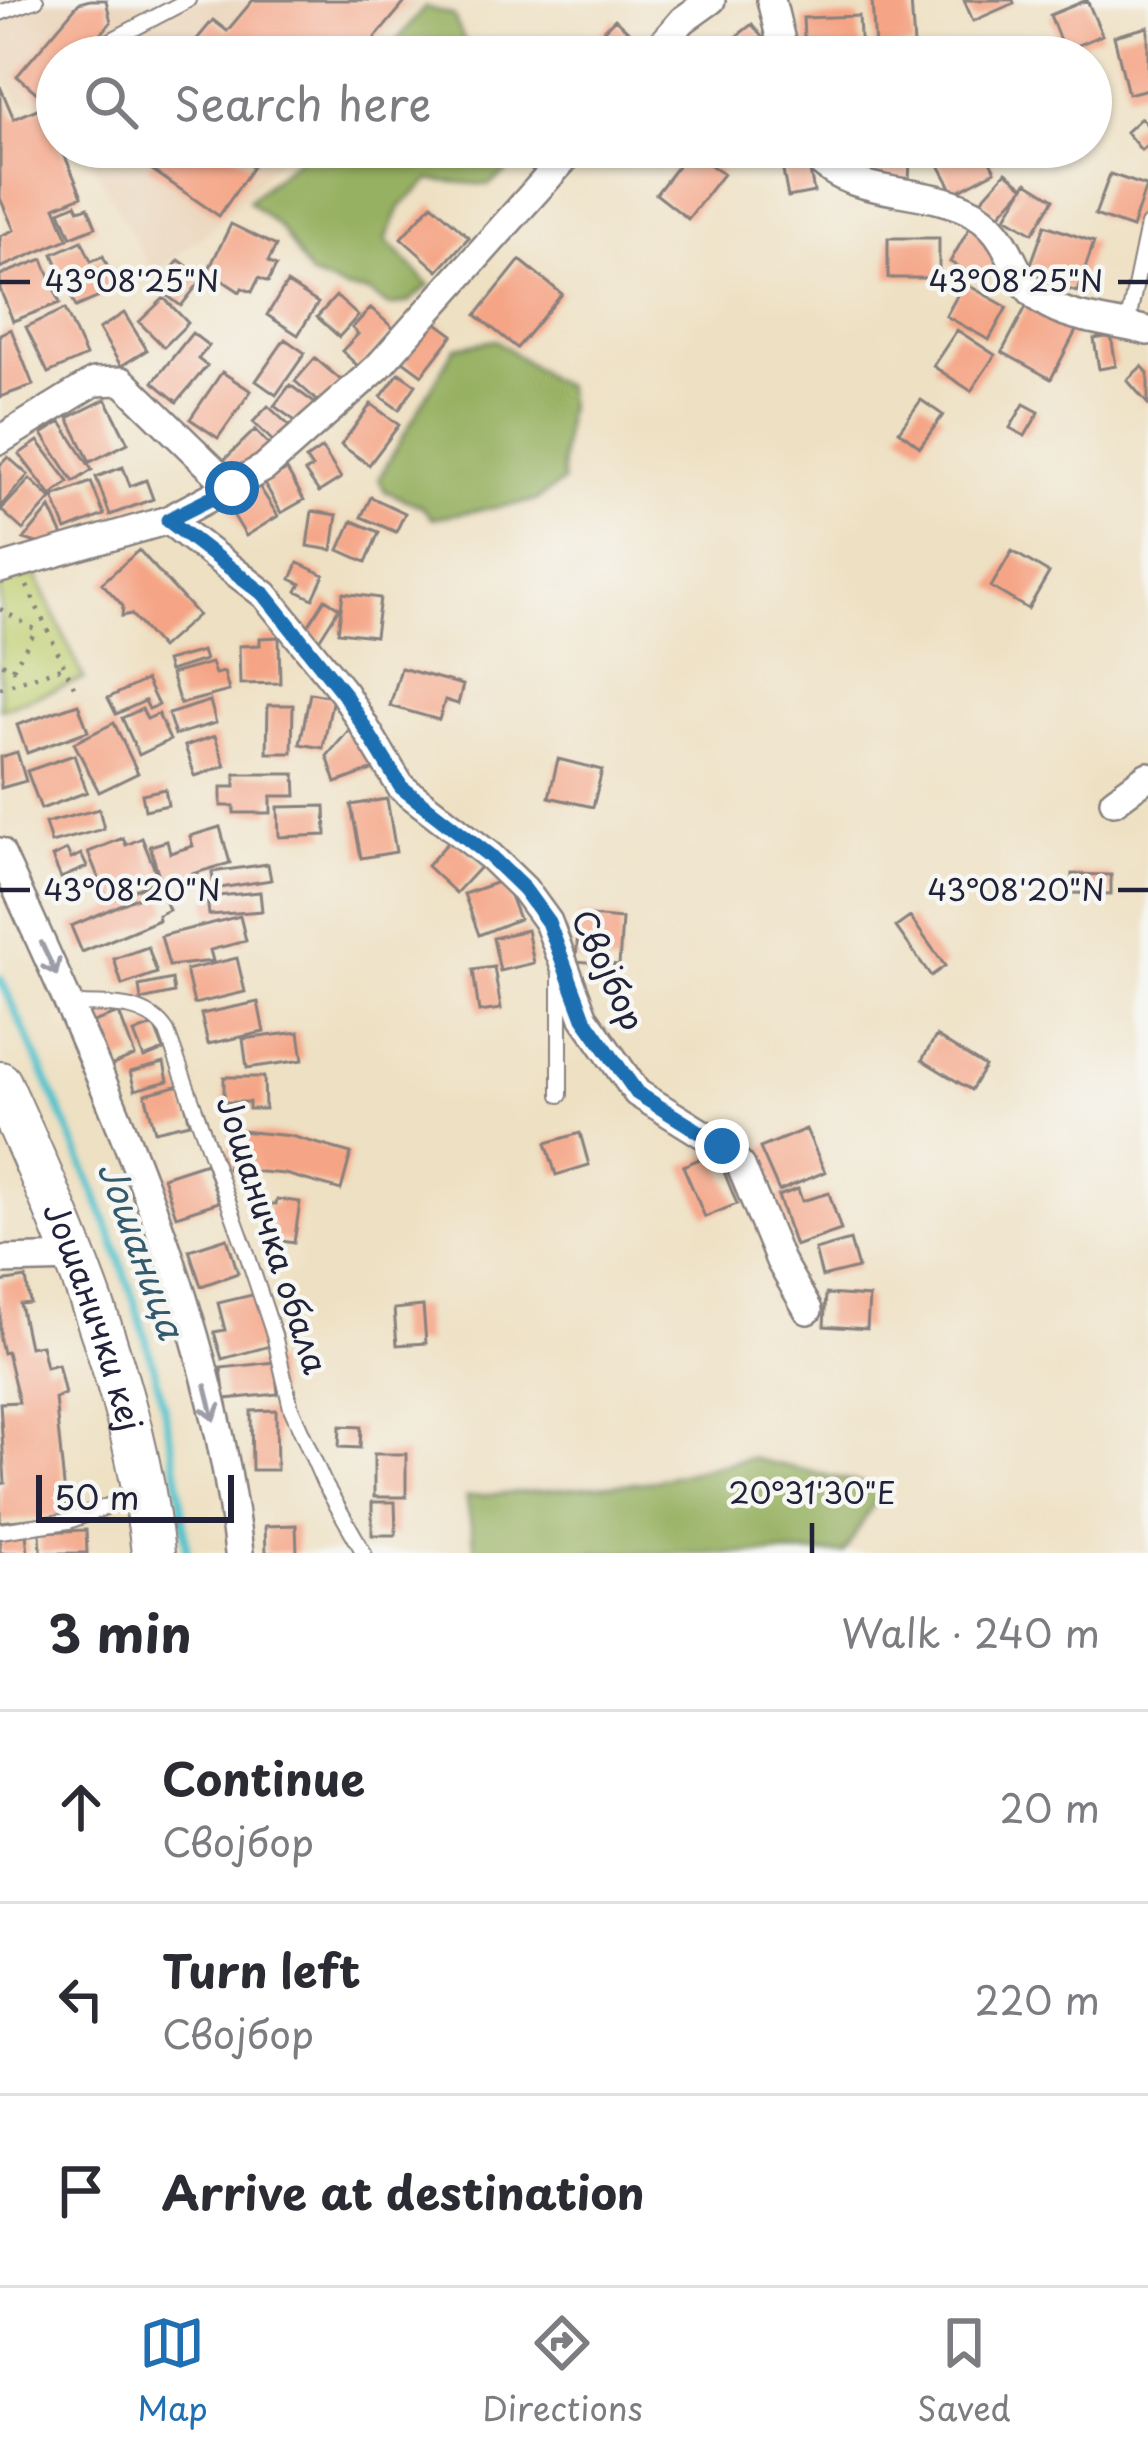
<!DOCTYPE html>
<html lang="en">
<head>
<meta charset="utf-8">
<style>
  :root { --surface:#fff; --page:#f7f7f7; --text:#2b2b33; --muted:#7c7c81; --line:#e1e1e2; --accent:#1f6fb2 }
  body { margin:0; font-family:"Playpen Sans",sans-serif; background:var(--page); color:var(--text) }
  .scale { position:absolute; left:36px; bottom:30px; width:198px; box-sizing:border-box; padding-left:12px; border:6px solid #22223b; border-top:0; font-size:33px; line-height:42px; white-space:nowrap; color:#22223b; -webkit-text-stroke:9px #f6f6f2; paint-order:stroke }
  .stop { position:absolute; width:36px; height:36px; margin:-27px; border:9px solid #1f6fb2; border-radius:50%; background:#fff }
  .stop.end { background:#1f6fb2; border-color:#fff; box-shadow:0 3px 12px #0008 }
  .list { margin:0; padding:0; list-style:none }
  h2 { display:flex; justify-content:space-between; align-items:center; height:156px; margin:0; padding:0 48px; font-size:51px }
  h2 small { font-size:39px; font-weight:400; color:var(--muted) }
  .list li { display:grid; grid-template-columns:78px 1fr auto; gap:36px; align-items:center; box-sizing:border-box; height:192px; padding:0 48px; border-top:3px solid var(--line) }
  .list b { display:block; font-size:45px; white-space:nowrap }
  .list p { margin:0; font-size:39px; white-space:nowrap; color:var(--muted) }
  .list em { font-size:39px; font-style:normal; color:var(--muted) }
  .icon { flex:none; width:66px; height:66px; fill:none; stroke:currentColor; stroke-width:2; stroke-linecap:round; stroke-linejoin:round }
  .map { position:relative; flex:none; width:1148px; height:1553px; overflow:hidden }
  .search { position:absolute; background:var(--surface); box-shadow:0 3px 9px #0004; left:36px; right:36px; top:36px; height:132px; display:flex; align-items:center; gap:30px; box-sizing:border-box; padding:0 42px; border-radius:66px; color:var(--muted); font-size:45px }
  .sheet { height:732px; background:var(--surface) }
  nav { display:flex; justify-content:space-around; align-items:center; box-sizing:border-box; height:168px; border-top:3px solid var(--line); background:var(--surface); font-size:33px; color:var(--muted) }
  nav a { display:grid; justify-items:center; gap:6px }
  nav .on { color:var(--accent) }
  .map>svg:first-child { display:block }
  .built { fill:#ead3b8 }
  .green { fill:#bfce70; stroke:#707856; stroke-width:3 }
  .forest { fill:#97b162; stroke:#5c6a4e; stroke-width:3 }
  .lines { fill:none; stroke-linecap:round; stroke-linejoin:round }
  .stream { stroke:#55c2cc; stroke-width:8 }
  .building { fill:#f5a586 }
  .lane-casing { stroke:#88817e; stroke-width:18 }
  .street-casing { stroke:#88817e; stroke-width:32 }
  .primary-casing { stroke:#88817e; stroke-width:46 }
  .path { stroke:#88817e; stroke-width:4.5; stroke-dasharray:3 9; stroke-linecap:butt }
  .lane { stroke:#fff; stroke-width:14 }
  .street { stroke:#fff; stroke-width:27 }
  .primary { stroke:#fff; stroke-width:42 }
  .oneway { stroke:#9c9ca7 }
  .route { stroke:#1f6fb2; stroke-width:15 }
  .ticks { fill:none; stroke:#22223b; stroke-width:4.5 }
  .labels { text-anchor:middle; stroke-width:9; stroke-linejoin:round; paint-order:stroke }
  .street-label { font-size:33px; fill:#22223b; stroke:#f6f6f2 }
  .water-label { font-size:36px; font-style:italic; fill:#345a6e; stroke:#f6f6f2 }
  .ticks-label { font-size:30px; text-anchor:middle; fill:#22223b; stroke:#f6f6f2; stroke-width:9; stroke-linejoin:round; paint-order:stroke }
</style>
</head>
<body>
<div class="map">
<svg width="1148" height="1553" viewBox="0 0 1148 1553">
  <rect width="100%" height="100%" fill="#f6f6f2"/>
  <filter id="ink" filterUnits="userSpaceOnUse"><feTurbulence type="fractalNoise" baseFrequency=".00833" numOctaves="2"/><feDisplacementMap in="SourceGraphic" scale="24" xChannelSelector="R" yChannelSelector="G"/><feConvolveMatrix kernelMatrix="1 2 1 2 8 2 1 2 1" color-interpolation-filters="sRGB"/></filter>
  <filter id="wash" filterUnits="userSpaceOnUse"><feTurbulence type="fractalNoise" baseFrequency=".004" numOctaves="4" result="noise"/><feDisplacementMap in="SourceGraphic" scale="48" xChannelSelector="R" yChannelSelector="G"/><feGaussianBlur stdDeviation="2.7" result="paint"/><feColorMatrix in="noise" values="0 0 0 0 0 0 0 0 0 0 0 0 0 0 0 0 0 1.4 0 .05"/><feComposite in="paint" operator="in"/></filter>
  <g filter="url(#wash)">
    <rect width="100%" height="100%" fill="#eee0c2"/>
    <!-- built -->
    <path class="built" d="M0,0H420L372,57H57V102L21,103L0,69Z
      M84,147H290L220,222L153,274Z"/>
    <!-- green -->
    <path class="green" d="M36,575L84,679L0,709V583Z"/>
    <!-- forest -->
    <path class="forest" d="M425,7L453,15L472,57H383Z
      M312,147H339L354,154L380,147H501L506,173L489,185L430,180L400,207L386,240L429,285L408,302L389,306L368,292L345,289L310,275L281,229L248,201Z
      M496,340L548,378L566,387C570,425 558,445 563,482L535,501L432,518L421,506L385,491L379,478L455,347Z
      M750,1458L883,1488L844,1553H476L466,1497L647,1482Z"/>
    <g class="lines">
      <!-- stream -->
      <path class="stream" d="M0,978C86,1165 170,1345 187,1553"/>
    </g>
    <g id="blocks">
      <!-- building -->
      <path class="building" d="M90,0H106L111,22L82,57H57V86L45,100L17,76L79,3Z
        M253,0H407L359,57H182L213,20L227,31Z
        M872,0H911L914,46L875,48Z
        M964,0H1013L1014,3L973,21Z
        M1087,0L1102,35L1064,51L1050,15Z
        M859,16L861,57H805L803,18Z
        M615,19L649,51L643,57H577Z
        M752,24L777,57H710Z
        M1148,27V89L1128,94L1114,36Z
        M0,86L14,119L44,106L57,137V147H61L82,196L55,207L68,239L0,268V236L14,230L0,198Z
        M1141,118L1148,126V144L1141,150L1126,132Z
        M162,147H224L253,167L219,216L148,167Z
        M511,147H564L536,174Z
        M738,147H778V158L738,160Z
        M868,147H911L909,179L866,176Z
        M947,147H1017L990,161L995,171L954,193L933,154Z
        M690,150L723,174L688,219L656,194Z
        M808,161L814,192L788,197L782,166Z
        M1006,172L1024,187L1027,182L1054,199L1033,233L1006,217L1024,187L999,215L981,200Z
        M1110,174L1146,186L1132,228L1095,215Z
        M76,204L79,210L88,207L96,227L71,237L60,211Z
        M432,204L469,237L438,271L401,238Z
        M231,224L276,246L268,262L276,266L268,282L259,278L252,292L242,288L240,292L208,271Z
        M971,225L1006,245L985,282L950,262Z
        M1045,225L1094,242L1077,292L1027,275Z
        M888,238H939V278H888Z
        M82,241L91,261L103,256L118,289L76,307L53,254Z
        M43,259L60,303L13,321L0,289V275Z
        M179,260L203,278L181,306L157,288Z
        M520,260L562,294L517,348L476,315Z
        M287,283L318,303L298,335L267,315Z
        M964,283L1007,307L989,340L946,316Z
        M336,296L358,316L339,337L317,317Z
        M164,298L188,323L164,347L139,322Z
        M1030,299L1079,325L1051,379L1002,352Z
        M371,308L394,329L359,367L342,351L358,334L352,328Z
        M65,309L86,356L48,373L26,327Z
        M124,313L147,350L121,366L99,329Z
        M434,321L453,335L422,375L403,361Z
        M11,329L33,385L0,397V334Z
        M957,330L995,355L971,391L933,366Z
        M192,333L209,346L198,359L207,366L177,402L153,382Z
        M1111,336L1116,366L1099,369L1094,339Z
        M285,339L305,353L276,395L256,381Z
        M315,358L342,381L321,404L295,381Z
        M1142,366L1148,373V404L1127,380Z
        M222,372L251,391L218,438L190,419Z
        M399,373L416,385L399,410L381,397Z
        M290,385L316,404L301,425L274,406Z
        M106,399L128,443L90,462L68,418Z
        M921,400L943,415L920,447L899,431Z
        M371,404L399,425L369,465L341,445Z
        M1024,404L1039,412L1025,436L1010,428Z
        M268,406L293,429L277,445L253,422Z
        M61,422L92,470L74,482L42,434Z
        M255,430L270,446L239,475L224,460Z
        M38,441L69,482L51,496L19,454Z
        M322,448L341,478L319,492L305,472L312,468L306,459Z
        M8,457L28,475L0,507V465Z
        M123,467L130,486L146,480L153,499L110,515L96,477Z
        M287,470L304,500L281,513L264,482Z
        M30,479L51,499L23,530L1,510Z
        M91,482L104,515L66,530L53,497Z
        M257,483L278,516L246,536L226,503Z
        M371,497L405,513L396,532L361,517Z
        M50,508L63,536L43,545L24,539Z
        M312,511L337,515L332,550L307,546Z
        M352,521L379,532L366,562L339,550Z
        M139,550L198,615L161,648L131,614L122,616L123,606L102,583Z
        M1012,551L1049,573L1028,609L991,587Z
        M298,563L324,575L313,599L297,591L301,584L291,579Z
        M343,593L380,598L375,636L338,632Z
        M325,599L339,608L319,640L305,631Z
        M279,637L280,683L240,684L239,646L260,645V638Z
        M202,651L205,660L169,671L166,661Z
        M211,663L215,674L224,672L229,691L180,704L171,674Z
        M401,668L463,685L458,704L445,700L439,720L390,706Z
        M146,680L158,705L149,709L145,701L116,714L108,698Z
        M310,693L333,697L323,748L300,744Z
        M210,701L216,723L175,735L168,714Z
        M78,704L88,731L27,753L17,725Z
        M268,705H293L292,753H267Z
        M142,709L147,719L158,714L170,740L139,755L122,718Z
        M114,723L138,773L99,792L74,743Z
        M359,727L374,769L336,783L327,756L348,731Z
        M215,736L225,766L195,776L185,746Z
        M17,752L26,781L1,788L0,757Z
        M74,755L87,792L41,809L27,771Z
        M558,759L602,770L593,807L549,797Z
        M235,774H295L296,796H271V813H234V806H221V787H235Z
        M165,789L168,805L145,810L142,794Z
        M387,799L396,852L361,858L351,805Z
        M325,806L326,835L279,837L278,807Z
        M99,809L104,829L51,843L45,823Z
        M220,827L230,863L161,883L150,846L167,841L170,853L193,846L190,836Z
        M123,838L126,845L142,838L159,880L108,901L88,852Z
        M452,838L481,866L456,893L427,866Z
        M67,850L71,859L81,854L87,867L61,878L52,857Z
        M268,864L271,880L214,889L212,872Z
        M1072,874L1111,875V894L1071,893Z
        M504,880L519,919L479,935L464,894Z
        M160,888L169,910L158,915L159,920L82,952L71,926Z
        M260,892L262,911L209,915L207,897Z
        M579,915L622,919L619,965L576,961Z
        M240,916L246,941L210,950L213,961L169,966L161,936Z
        M910,917L945,966L931,976L896,927Z
        M527,930L534,963L500,971L493,938Z
        M148,947L157,973L122,985L114,959Z
        M237,958L245,992L194,1004L186,970Z
        M494,967L501,1009L479,1012L473,970Z
        M172,979L174,993L141,1000L139,986Z
        M258,1002L264,1032L208,1044L201,1014Z
        M119,1013L135,1056L110,1066L93,1022Z
        M154,1025L164,1050L144,1058L134,1033Z
        M299,1032L303,1060L247,1068L243,1039Z
        M936,1036L985,1067L971,1090L922,1060Z
        M164,1063L168,1081L135,1090L130,1072Z
        M224,1077H264L265,1109H249V1102H224Z
        M180,1085L190,1123L155,1131L145,1094Z
        M806,1129L825,1172L779,1191L760,1148Z
        M231,1130L291,1136L351,1153L341,1190L285,1174L228,1169Z
        M580,1133L589,1165L556,1175L546,1143Z
        M716,1152L737,1204L705,1217L683,1166Z
        M206,1163L219,1202L176,1216L163,1177Z
        M798,1189L802,1201L829,1193L841,1230L795,1246L778,1196Z
        M277,1199L300,1202L294,1243L271,1239L273,1223L266,1222L268,1204H276Z
        M227,1238L238,1273L201,1286L189,1250Z
        M850,1240L858,1268L822,1277L815,1250Z
        M26,1278L30,1303L20,1304L29,1347L41,1345L46,1367L58,1364L65,1394L55,1398L67,1515L0,1522V1484L5,1483L0,1403L19,1402L7,1352L3,1353L0,1340V1282Z
        M256,1294L270,1346L222,1359L214,1332L225,1330L218,1303Z
        M826,1294L869,1297L867,1329L824,1326Z
        M423,1306L426,1343L397,1345L394,1309Z
        M275,1362L278,1394L225,1399L221,1368Z
        M276,1410L277,1470H252L251,1411Z
        M340,1426L361,1427L360,1448L339,1447Z
        M374,1454H406V1497H374Z
        M372,1502H395L396,1535H372Z
        M296,1525L297,1553H266L265,1526Z
        M86,1530L87,1553H41L40,1532Z
        M26,1534L28,1553H0V1536Z"/>
    </g>
  </g>
  <g filter="url(#ink)">
    <use href="#blocks" fill-opacity="0" stroke="#88817e" stroke-width="3"/>
    <g class="lines">
      <!-- lane casing -->
      <g class="lane-casing">
        <path id="lane" d="M0,13L36,0
          M110,41L188,0
          M1127,326L1148,225
          M560,973V1095
          M69,1004C103,1005 147,1000 167,1032L246,1251L274,1335L291,1408L324,1483L364,1553
          M0,1531L69,1521L139,1494"/>
      </g>
      <!-- street casing -->
      <g class="street-casing">
        <path id="street" d="M771,0L785,57
          M651,57L683,20L711,0
          M807,147C846,200 911,184 966,209C1015,231 1008,276 1041,300C1070,320 1115,322 1148,331
          M0,440L94,382L122,381L232,488
          M168,520L265,595L344,693L401,787L490,856L524,889L548,922L584,1018L637,1093L722,1146L741,1166L780,1261L808,1310
          M0,569L168,520L264,468L378,367L575,147
          M1114,801L1148,776
          M0,852C101,1073 212,1310 239,1553
          M0,1260L78,1258"/>
      </g>
      <!-- primary casing -->
      <g class="primary-casing">
        <g id="primary">
          <path id="s1" d="M0,1083C69,1235 134,1386 153,1553"/>
        </g>
      </g>
      <!-- path -->
      <path class="path" d="M27,586L77,693
        M0,609L36,630L13,669L0,662
        M0,688L66,666"/>
      <!-- lane -->
      <use href="#lane" class="lane"/>
      <!-- street -->
      <use href="#street" class="street"/>
      <!-- primary -->
      <use href="#primary" class="primary"/>
    </g>
    <!-- one-way arrows -->
    <defs><path id="oneway-shaft" d="M-6 0H5M1.5-3L5.5 0L1.5 3" fill="none" stroke-width="1.6" stroke-linecap="round" stroke-linejoin="round" transform="scale(3)"/></defs>
    <g class="oneway">
      <use href="#oneway-shaft" transform="translate(49 959) rotate(65)"/>
      <use href="#oneway-shaft" transform="translate(210 1403) rotate(76)"/>
    </g>
  </g>
  <g class="lines" filter="url(#ink)">
    <!-- route -->
    <path class="route" d="M232,488L168,520L265,595L344,694L401,787L490,856L524,889L548,922L584,1018L637,1093L722,1146"/>
  </g>
  <!-- ticks -->
  <path class="ticks" d="M0,282H30M1118,282H1148M0,890H30M1118,890H1148M812,1523V1553"/>
  <g class="labels">
    <!-- street labels -->
    <g class="street-label">
      <text transform="translate(608 970) rotate(65)" y="12">Својбор</text>
      <text transform="translate(272 1235) rotate(72)" y="12">Јошаничка обала</text>
      <text dy="12" stroke="none"><textPath href="#s1" startOffset="252">Јошанички кеј</textPath></text>
    </g>
    <!-- water labels -->
    <g class="water-label">
      <text transform="translate(141 1250) rotate(70)" y="13">Јошаница</text>
    </g>
  </g>
  <g class="ticks-label">
    <text x="132" y="292">43°08'25"N</text>
    <text x="1016" y="292">43°08'25"N</text>
    <text x="132" y="901">43°08'20"N</text>
    <text x="1016" y="901">43°08'20"N</text>
    <text x="812" y="1504">20°31'30"E</text>
  </g>
</svg>
<div class="scale">50 m</div>
<div class="stop" style="left:232px;top:488px"></div>
<div class="stop end" style="left:722px;top:1146px"></div>
<div class="search"><svg class="icon" aria-label="search" viewBox="0 0 24 24"><circle cx="10" cy="10" r="6"/><path d="M15 15l6 6"/></svg>Search here</div>
</div>
<section class="sheet">
<h2>3 min<small>Walk · 240 m</small></h2>
<ul class="list">
<li><svg class="icon" aria-label="ahead" viewBox="0 0 24 24"><path d="M12 20V5M6 11l6-6 6 6"/></svg><div><b>Continue</b><p>Својбор</p></div><em>20 m</em></li>
<li><svg class="icon" aria-label="left" viewBox="0 0 24 24"><path d="M17 20v-9H6M10 6l-5 5 5 5"/></svg><div><b>Turn left</b><p>Својбор</p></div><em>220 m</em></li>
<li><svg class="icon" aria-label="arrive" viewBox="0 0 24 24"><path d="M6 21V4h12l-3 4 3 4H6"/></svg><div><b>Arrive at destination</b></div></li>
</ul>
</section>
<nav>
<a class="on"><svg class="icon" aria-label="map" viewBox="0 0 24 24"><path d="M3 6l6-2 6 2 6-2v14l-6 2-6-2-6 2zM9 4v14M15 6v14"/></svg>Map</a>
<a><svg class="icon" aria-label="directions" viewBox="0 0 24 24"><path d="M12 3l9 9-9 9-9-9zM9 14v-3h6M13 9l2 2-2 2"/></svg>Directions</a>
<a><svg class="icon" aria-label="saved" viewBox="0 0 24 24"><path d="M7 4h10v16l-5-4-5 4z"/></svg>Saved</a>
</nav>
</body>
</html>
